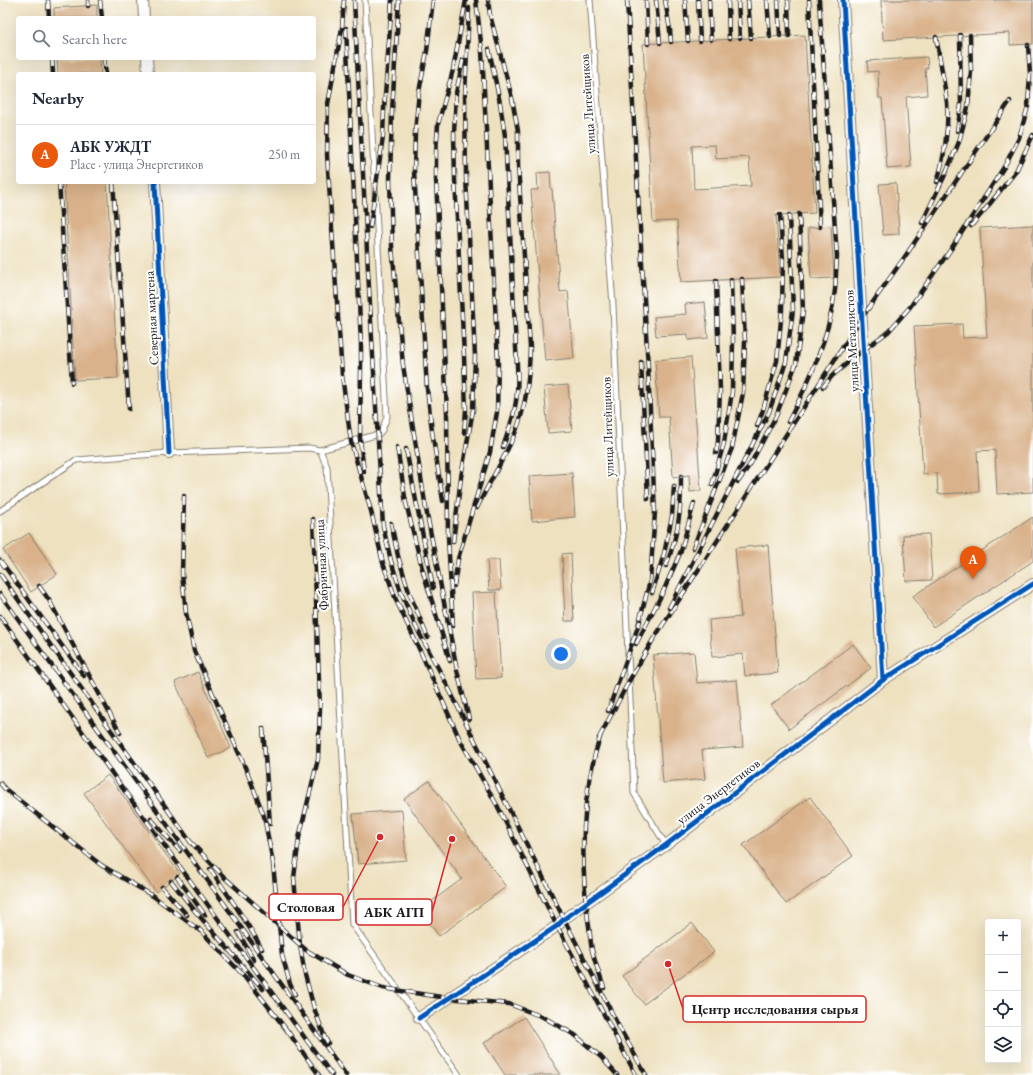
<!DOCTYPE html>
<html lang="en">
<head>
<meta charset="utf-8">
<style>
  :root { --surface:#fff; --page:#f6f6f7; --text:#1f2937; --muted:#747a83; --line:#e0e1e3; --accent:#ea580c }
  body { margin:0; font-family:"EB Garamond",serif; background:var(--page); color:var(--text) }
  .controls { position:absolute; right:12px; bottom:12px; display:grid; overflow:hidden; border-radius:4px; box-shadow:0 4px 16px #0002 }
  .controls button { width:36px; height:36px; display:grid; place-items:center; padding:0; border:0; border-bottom:1px solid var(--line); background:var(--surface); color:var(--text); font:20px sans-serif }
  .you { position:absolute; left:561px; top:654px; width:14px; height:14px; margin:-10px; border:3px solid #fff; border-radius:50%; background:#1a73e8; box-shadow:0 0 0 6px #1a73e833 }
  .badge { display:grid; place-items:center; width:26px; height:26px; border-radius:50%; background:var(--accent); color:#fff; font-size:13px; font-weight:700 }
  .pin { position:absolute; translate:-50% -33px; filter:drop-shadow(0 1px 2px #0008) }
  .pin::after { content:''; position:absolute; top:21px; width:14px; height:12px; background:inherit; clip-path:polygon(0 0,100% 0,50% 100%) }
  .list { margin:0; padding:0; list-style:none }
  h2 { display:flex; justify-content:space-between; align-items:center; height:52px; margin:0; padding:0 16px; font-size:17px }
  h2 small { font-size:13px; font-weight:400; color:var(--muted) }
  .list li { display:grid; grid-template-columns:26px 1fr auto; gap:12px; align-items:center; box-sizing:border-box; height:60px; padding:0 16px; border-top:1px solid var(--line) }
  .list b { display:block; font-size:15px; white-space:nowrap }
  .list p { margin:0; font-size:13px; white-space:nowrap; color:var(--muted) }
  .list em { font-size:13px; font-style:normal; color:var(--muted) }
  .icon { flex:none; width:22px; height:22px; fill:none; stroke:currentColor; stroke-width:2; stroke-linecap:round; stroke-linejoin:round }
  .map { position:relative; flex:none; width:1033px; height:1075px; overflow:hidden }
  .search { position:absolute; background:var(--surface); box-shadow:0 4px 16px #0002; left:16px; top:16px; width:300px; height:44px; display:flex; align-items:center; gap:10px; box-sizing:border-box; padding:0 14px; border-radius:4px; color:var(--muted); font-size:15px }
  .panel { position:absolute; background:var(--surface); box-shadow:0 4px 16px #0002; left:16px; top:72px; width:300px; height:112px; border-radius:4px }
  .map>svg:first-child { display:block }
  .building { fill:#d9b28b; fill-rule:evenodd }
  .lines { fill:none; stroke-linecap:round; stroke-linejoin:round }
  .lane-casing { stroke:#857e6e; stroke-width:7 }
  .street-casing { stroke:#857e6e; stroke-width:12 }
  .lane { stroke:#fff; stroke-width:5 }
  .street { stroke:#fff; stroke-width:10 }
  .rail-casing { stroke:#1c1c1c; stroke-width:4.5 }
  .rail { stroke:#fff; stroke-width:3; stroke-dasharray:9; stroke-linecap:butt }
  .cycleway-casing { stroke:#fff; stroke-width:8 }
  .cycleway { stroke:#0057b8; stroke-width:5 }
  .labels { text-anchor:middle; stroke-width:4; stroke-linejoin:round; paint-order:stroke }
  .street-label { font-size:13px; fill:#1c1c1c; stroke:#fff }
  .leader { fill:none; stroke:#d62828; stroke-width:1.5 }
  .callout-dot { fill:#d62828; stroke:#fff; stroke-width:1.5 }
  .callout { fill:#fff; stroke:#d62828; stroke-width:1.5 }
  .callout-label { font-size:14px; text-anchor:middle; font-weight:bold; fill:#1c1c1c }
</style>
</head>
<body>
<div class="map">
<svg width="1033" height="1075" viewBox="0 0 1033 1075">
  <rect width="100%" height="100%" fill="#fff"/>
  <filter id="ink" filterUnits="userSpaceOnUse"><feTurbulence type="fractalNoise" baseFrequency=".025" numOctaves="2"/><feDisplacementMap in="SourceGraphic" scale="8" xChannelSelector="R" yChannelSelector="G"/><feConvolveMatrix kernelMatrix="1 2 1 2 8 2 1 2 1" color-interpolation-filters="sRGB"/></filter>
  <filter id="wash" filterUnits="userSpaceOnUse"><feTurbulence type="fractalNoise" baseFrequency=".012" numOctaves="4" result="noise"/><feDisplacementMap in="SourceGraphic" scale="16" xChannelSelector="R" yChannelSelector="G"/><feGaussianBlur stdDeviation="0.9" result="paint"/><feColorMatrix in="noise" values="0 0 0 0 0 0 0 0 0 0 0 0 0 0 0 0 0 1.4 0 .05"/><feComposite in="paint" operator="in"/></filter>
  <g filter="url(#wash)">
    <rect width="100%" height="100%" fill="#eee1c0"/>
    <g id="blocks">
      <!-- building -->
      <path class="building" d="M881,0H1033V44L1010,45V33L883,40Z
        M97,5V18H54V8Z
        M805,35L815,213L776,215L780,277L681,282L677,221L653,222L643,44ZM715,145L716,159L749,157L751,186L694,189L692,146Z
        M927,57L928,68H925L927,95L906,97L911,167L887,169L882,98H879L878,71L868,72L867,61Z
        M57,58H100L101,74H58Z
        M550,172L551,189H552L560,292L568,291L574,358L545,361L531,190H538L537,173Z
        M64,182H107L118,378L75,380Z
        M896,183L899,234L883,235L879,184Z
        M1033,225V492L997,494L995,450L977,451L979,492L938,494L937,473L923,474L914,326L962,324L963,338L987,337L980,228Z
        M831,226L834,278L811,279L808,228Z
        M705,302L708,338L688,340V334L656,336L654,317L686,314L685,304Z
        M691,357L701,491L690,492L689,475L673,477L669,417H659L655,360Z
        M568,385L572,431L548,433L544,387Z
        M572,473L575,517L532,521L529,476Z
        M1033,517V561L933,627L913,596Z
        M29,533L57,574L31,592L3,550Z
        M929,534L932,580L906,581L903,535Z
        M768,545L778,673L745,676L743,654L712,657L709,620L741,617L735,548Z
        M571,553L574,621H565L562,554Z
        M487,560H499L501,590H489Z
        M496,592L501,678L476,679L472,593Z
        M853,644L871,668L789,729L771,705Z
        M694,652L697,683L737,680L743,747L702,750L705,779L663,783L653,655Z
        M198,672L231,748L208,758L175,682Z
        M108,775L180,874L156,892L84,793Z
        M429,781L506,887L439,936L420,910L462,879L404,799Z
        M810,797L853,856L786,904L743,845Z
        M402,810L406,860L358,864L353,814Z
        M692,923L714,952L644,1004L622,976Z
        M524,1017L561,1075H505L484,1043Z"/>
    </g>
  </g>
  <g filter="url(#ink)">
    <use href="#blocks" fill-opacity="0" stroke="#857e6e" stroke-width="1"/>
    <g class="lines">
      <!-- lane casing -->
      <g class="lane-casing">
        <path id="lane" d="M590,0L613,305L634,793L666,845
          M320,450L379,434L382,430L387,417L365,0
          M0,511L76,460L169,453L309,448L320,450L327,467L352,924L459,1075"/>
      </g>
      <!-- street casing -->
      <g class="street-casing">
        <path id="street" d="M143,0L144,18
          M843,0L883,680
          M147,58L148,74
          M155,182L169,453
          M419,1018L557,926L564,919L666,845L883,680L1033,584"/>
      </g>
      <!-- lane -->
      <use href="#lane" class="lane"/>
      <!-- street -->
      <use href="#street" class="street"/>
      <!-- rail casing -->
      <g class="rail-casing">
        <path id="rail" d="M48,0L49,18
          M88,0V6
          M100,0L102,18
          M344,0L342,28L328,104L327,155L342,375L351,442L371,511L383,563L396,600L422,655L460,740L497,805L557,926L636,1075
          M354,0L368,270L383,526L391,561L402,595L416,627L444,679L564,919L618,1025L646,1075
          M399,0L392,111L390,179L392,246L403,365L426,509L457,670L469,719
          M433,0L427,51L419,92L415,132L414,171L427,389L432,431L443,501
          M627,0L648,368L655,512L650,581L638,626
          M646,0L648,44
          M656,0L660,43
          M665,0L670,30L671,42
          M685,0L688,41
          M698,0L700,41
          M709,0L711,40
          M728,0L729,39
          M738,0L740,38
          M748,0L751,38
          M767,0L770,37
          M778,0L780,36
          M788,0L789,36
          M809,0L820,227
          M346,28L361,344V375
          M936,37C940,59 944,81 947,103C949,128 944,159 937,182
          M489,49L500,103L505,136L516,348C517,365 519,384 516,401C514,417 508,432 503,447
          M52,58L53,74
          M104,58L106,74
          M463,60L456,93L454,133L455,179L464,356L466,410L464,433
          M957,131L961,105L960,35
          M59,182L72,383
          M113,182L129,409
          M922,223L944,177L959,142L968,107L971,71L970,35
          M971,226L984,211L1016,171L1033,135
          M370,227L383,137L384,109L392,0
          M716,281L720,390L718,441L716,453
          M641,362L648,499
          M361,370L360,439L364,472
          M823,387L832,376L863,350L888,332L910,307L951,249L1004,167L1019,138L1028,106L1030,74L1028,45
          M788,422C809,382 830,336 835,290C836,279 836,268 837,257L819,0
          M757,426L763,410L777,361L782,310L783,259L780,215
          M397,447L406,503L422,568L450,661
          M406,449L433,588
          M738,482L751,463L776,416L796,364L803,311L799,214
          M712,485L724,443L732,392L733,340L731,280
          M184,496L182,574L186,613L194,651L248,774L264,816L274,868
          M477,508C489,482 505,458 516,431C527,403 529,377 530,347L518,165V131L512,98L490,15L488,0
          M313,519L320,708L318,759L299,838L294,878L300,945L305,975L314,1008L325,1038L328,1043
          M391,523L398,556L409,592L428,638
          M453,542L461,477L473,410L475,356L466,177L465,96L469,8
          M693,548L732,448L743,393L745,341L742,279
          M0,560L84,676
          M666,566C672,550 677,533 679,517C681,504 681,489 681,476
          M0,574L192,844
          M39,586L49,600L120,733
          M454,586L458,559L465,535L490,452L497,412L498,362L482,51L476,0
          M652,593L664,554L672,516L674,486
          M0,594L213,888L346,1075
          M669,608L769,412L786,362L793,310L789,215
          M0,616L121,786L332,1075
          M453,626L448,537L447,413L436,179V152L438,124L453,70L466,0
          M651,643L861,319L906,255L1010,101
          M636,644L663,592L681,551L694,503
          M608,711L640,621
          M263,728L270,824
          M601,734C581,794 580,858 588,920C590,930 590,940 592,950C595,963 600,976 604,988
          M599,738L629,681L654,638
          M0,783L5,789L101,865L153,896L203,933
          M151,819L180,851
          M189,840L224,877L306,950L348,975L383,988L401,991L448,998L509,1004L543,1017L575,1035L601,1057L617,1075
          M273,864L282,955L290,984L295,995
          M210,869C228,895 247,921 262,949
          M177,877L205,915
          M171,881L195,911L263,989
          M162,887L187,915
          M199,929L246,978L289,1033
          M238,932L254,960
          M286,1029L319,1075"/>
      </g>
      <!-- rail -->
      <use href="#rail" class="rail"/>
      <!-- cycleway casing -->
      <g class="cycleway-casing">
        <path id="cycleway" d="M843,0L883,680
          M155,182L169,453
          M419,1018L557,926L564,919L666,845L883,680L1033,584"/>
      </g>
      <!-- cycleway -->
      <use href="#cycleway" class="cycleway"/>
    </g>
  </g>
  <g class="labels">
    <!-- street labels -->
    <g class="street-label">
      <text transform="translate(587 104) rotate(-94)" y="5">улица Литейщиков</text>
      <text transform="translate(151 318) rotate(-93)" y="5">Северная мартена</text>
      <text transform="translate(851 341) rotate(-93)" y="5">улица Металлистов</text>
      <text transform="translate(607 427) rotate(-92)" y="5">улица Литейщиков</text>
      <text transform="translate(321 565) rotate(-93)" y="5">Фабричная улица</text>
      <text transform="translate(718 791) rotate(-37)" y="5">улица Энергетиков</text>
    </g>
  </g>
  <!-- callouts -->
  <path class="leader" d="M380 837L343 907M452 839L432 912M668 964L683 1009"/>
  <g class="callout-dot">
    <circle cx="380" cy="837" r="4"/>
    <circle cx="452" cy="839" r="4"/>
    <circle cx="668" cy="964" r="4"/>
  </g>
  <g class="callout">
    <rect x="269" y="894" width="74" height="26" rx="4"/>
    <rect x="356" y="899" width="76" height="26" rx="4"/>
    <rect x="683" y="996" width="183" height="26" rx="4"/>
  </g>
  <g class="callout-label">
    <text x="306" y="912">Столовая</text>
    <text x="394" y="917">АБК АГП</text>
    <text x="775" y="1014">Центр исследования сырья</text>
  </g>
</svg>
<div class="controls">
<button>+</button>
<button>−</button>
<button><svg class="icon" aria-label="locate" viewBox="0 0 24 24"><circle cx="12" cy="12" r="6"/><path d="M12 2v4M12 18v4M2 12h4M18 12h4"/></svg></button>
<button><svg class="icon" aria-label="layers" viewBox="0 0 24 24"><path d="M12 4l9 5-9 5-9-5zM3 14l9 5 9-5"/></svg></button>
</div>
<div class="you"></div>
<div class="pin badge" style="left:973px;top:579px">A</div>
<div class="search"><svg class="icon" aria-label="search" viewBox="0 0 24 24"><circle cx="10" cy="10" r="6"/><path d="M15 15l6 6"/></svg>Search here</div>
<section class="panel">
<h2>Nearby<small></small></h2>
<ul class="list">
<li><span class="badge">A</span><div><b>АБК УЖДТ</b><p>Place · улица Энергетиков</p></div><em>250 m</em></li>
</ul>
</section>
</div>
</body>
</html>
